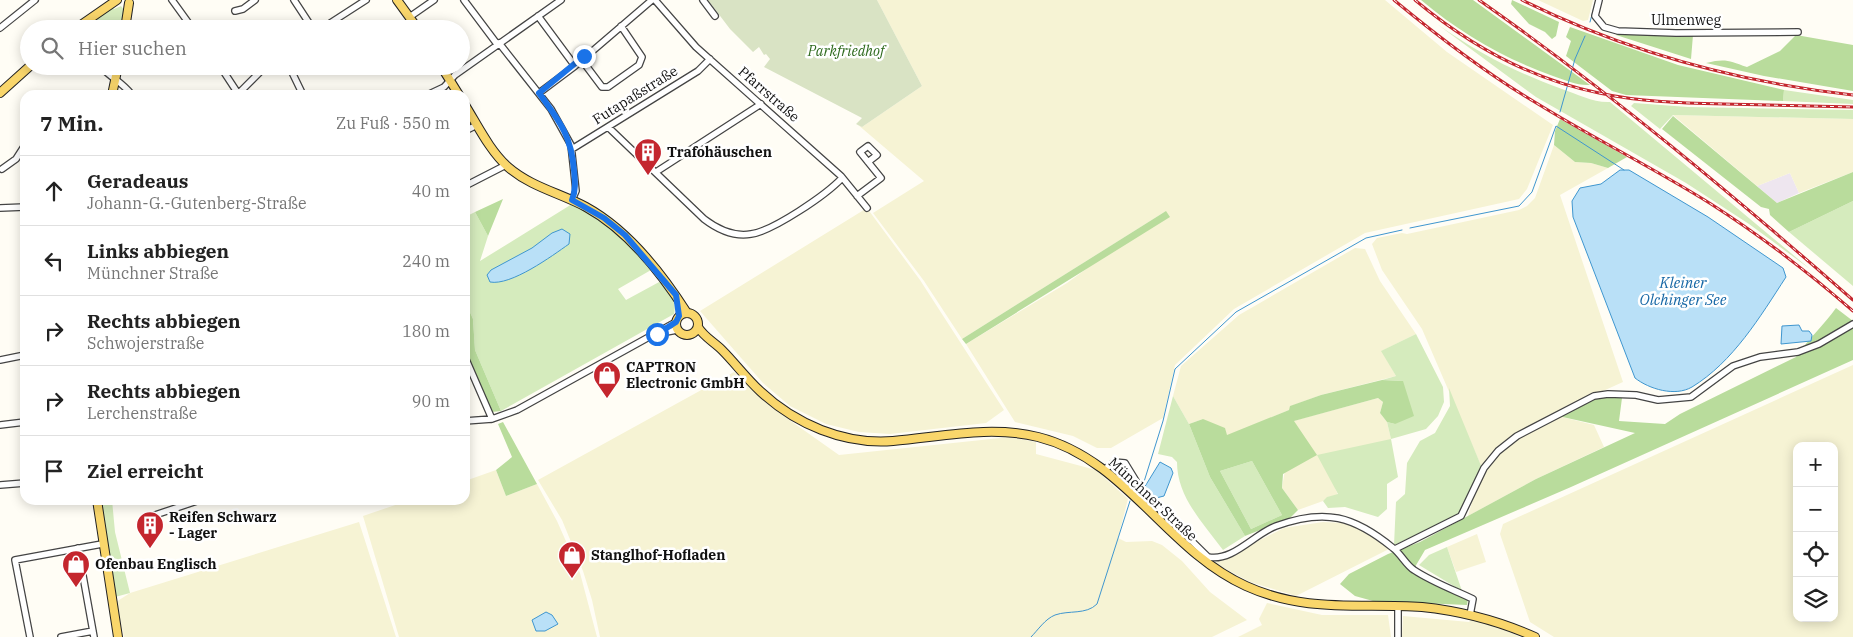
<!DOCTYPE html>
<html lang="de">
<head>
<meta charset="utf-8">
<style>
  :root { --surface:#fff; --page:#f6f6f6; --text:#222; --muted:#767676; --line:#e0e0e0 }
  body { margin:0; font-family:"IBM Plex Serif",serif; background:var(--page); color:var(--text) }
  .controls { position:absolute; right:15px; bottom:15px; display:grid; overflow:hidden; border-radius:10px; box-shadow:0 2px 12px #0003 }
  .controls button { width:45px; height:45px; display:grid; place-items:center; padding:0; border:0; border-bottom:1px solid var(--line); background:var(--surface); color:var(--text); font:25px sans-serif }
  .stop { position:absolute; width:15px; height:15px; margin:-11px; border:4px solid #1a73e8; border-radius:50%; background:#fff }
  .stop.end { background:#1a73e8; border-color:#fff; box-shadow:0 1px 5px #0008 }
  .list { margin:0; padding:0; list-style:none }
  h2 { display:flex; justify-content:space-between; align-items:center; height:65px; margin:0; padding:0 20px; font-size:21px }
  h2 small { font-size:16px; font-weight:400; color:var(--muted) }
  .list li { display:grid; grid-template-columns:32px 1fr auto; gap:15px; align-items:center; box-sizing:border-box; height:70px; padding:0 20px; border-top:1px solid var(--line) }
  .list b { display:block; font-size:19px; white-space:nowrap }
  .list p { margin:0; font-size:16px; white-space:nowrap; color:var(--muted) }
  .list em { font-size:16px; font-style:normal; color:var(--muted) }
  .icon { flex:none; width:28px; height:28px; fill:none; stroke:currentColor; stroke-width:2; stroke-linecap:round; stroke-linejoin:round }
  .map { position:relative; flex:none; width:1853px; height:637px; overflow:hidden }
  .search { position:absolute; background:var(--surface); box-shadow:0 2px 12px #0003; left:20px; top:20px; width:450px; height:55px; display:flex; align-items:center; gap:12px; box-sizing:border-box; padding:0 18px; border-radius:28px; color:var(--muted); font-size:19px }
  .panel { position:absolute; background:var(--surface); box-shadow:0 2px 12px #0003; left:20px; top:90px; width:450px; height:415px; border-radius:15px }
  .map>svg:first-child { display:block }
  .industrial { fill:#eee6ef }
  .farmland { fill:#f6f3d4; fill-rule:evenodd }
  .green { fill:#d5ebbd }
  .forest { fill:#b9dc9c; fill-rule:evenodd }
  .cemetery { fill:#d9e3c4 }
  .water { fill:#b9e0f7; stroke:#3f96cf }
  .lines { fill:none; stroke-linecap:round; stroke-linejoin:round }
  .stream { stroke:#3f96cf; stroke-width:1 }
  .minor-casing { stroke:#444; stroke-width:8 }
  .major-casing { stroke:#222; stroke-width:10 }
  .minor { stroke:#fff; stroke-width:5.5 }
  .major { stroke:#f9d66b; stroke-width:8 }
  .rail-casing { stroke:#c4262e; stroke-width:3 }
  .rail { stroke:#fff; stroke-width:1; stroke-dasharray:4; stroke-linecap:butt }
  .route { stroke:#1a73e8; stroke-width:6 }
  .labels { text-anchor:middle; stroke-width:5; stroke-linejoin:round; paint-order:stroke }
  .street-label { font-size:14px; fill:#111; stroke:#fff }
  .park-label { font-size:14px; font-style:italic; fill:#2f6b1f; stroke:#fff }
  .poi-label { font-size:14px; font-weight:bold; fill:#111; stroke:#fff; text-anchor:start }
  .water-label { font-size:15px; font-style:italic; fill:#1768a6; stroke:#fff }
</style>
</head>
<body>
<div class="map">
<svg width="1853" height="637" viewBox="0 0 1853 637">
  <rect width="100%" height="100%" fill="#fffdf5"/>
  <!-- industrial -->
  <path class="industrial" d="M1790,173L1799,193L1777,203L1757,186Z"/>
  <!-- farmland -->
  <path class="farmland" d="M877,0H1385L1447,52L1553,125L1527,189L1519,199L1365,233L1234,309L1175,365L1163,418L1111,448H1097L1073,436L1015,422L966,344L1067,283L1166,211L962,339L924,281L873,213L924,181L857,124L862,127L922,86Z
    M1538,0H1593L1588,20L1583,21Z
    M1673,115L1853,119V172L1799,193L1790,173L1757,186Z
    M1554,145L1575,162L1591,163L1608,168L1560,195L1623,382L1554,413L1516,434L1482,468L1422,329L1382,270L1372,244L1377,238L1402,233L1407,234L1519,210L1527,206L1535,198Z
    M867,208L920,280L1004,410L986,423L890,434L859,432L826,424L790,406L763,383L700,311Z
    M1355,248L1365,249L1380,281L1416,334L1382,351L1396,376L1321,395L1291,406L1289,410L1227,436L1203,419L1189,424L1173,396L1181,366L1239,315Z
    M1853,365V637H1554L1530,622L1500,534L1503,524ZM1797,446H1834V618H1797Z
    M734,372L771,407L839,455L1010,437L1036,442V454L1096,470L1128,499L1118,538L1126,542L1152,541L1162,545L1182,561L1210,592L1247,620L1212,637H600L592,600L583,571L562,520L538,480Z
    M1378,398L1383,402L1380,413L1387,422L1391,439L1335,488L1338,495L1328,497L1323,501L1298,510L1282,488L1293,421Z
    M1558,416L1594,425L1604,447L1536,479L1468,516L1476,488L1486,470L1500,453L1518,438Z
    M496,470L506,496L537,484L557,521L580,573L597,637H399L363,516L410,500H465V481Z
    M359,522L396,637H124L116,602L130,593Z
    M1323,522L1344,523L1361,529L1389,549L1296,596L1250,582L1214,563L1284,528Z
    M1477,534L1486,562L1456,572L1447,547Z
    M1267,603L1322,615H1388L1391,637H1238L1262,625L1259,619Z
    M1403,616L1469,622L1472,619L1502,628L1520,637H1402Z"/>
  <!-- green -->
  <path class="green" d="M112,6L114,9L121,6L124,10L123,29H79Z
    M1437,24C1480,54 1513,71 1562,89C1577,94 1594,103 1610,102L1810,269L1749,224L1686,183L1536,97Z
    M1784,90L1853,100V104L1783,101Z
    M1634,103L1688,107L1853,110V119L1673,115L1660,129L1631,106Z
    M1853,201V286L1789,232Z
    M572,204C605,220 628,242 651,270L618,289L626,300L661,281C669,291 677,301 674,314L501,411L475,350L473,319L465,301V217L475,212L488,236L480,261Z
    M1416,334L1443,387L1444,402L1438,416L1426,429L1391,439L1398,477L1387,484V509L1378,517L1345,507L1328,508L1323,501L1327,497L1338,494L1317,455L1391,439L1387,422L1395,424L1403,381L1382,380L1396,376L1381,351Z
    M1449,388L1482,468L1459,515L1394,545L1396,502L1405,494L1407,463L1420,441L1435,433L1450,406Z
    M1173,396L1189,424L1210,477L1245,536L1223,550C1203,523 1177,497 1177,462L1172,457L1158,454Z
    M1252,461L1282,515L1251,529L1220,471Z
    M101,500H112L115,532L130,593L115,597Z
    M1447,547L1462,591L1419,565L1429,555Z"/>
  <!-- forest -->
  <path class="forest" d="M1421,0H1473L1590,85C1578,86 1565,80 1553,76C1505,59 1460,33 1421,0Z
    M1512,0L1559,22L1556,36L1552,39L1545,32L1529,24L1511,4Z
    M1570,27L1678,65L1784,90L1783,101L1626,95L1612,91L1566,56L1571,41L1566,37Z
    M1617,33L1693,35L1691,59L1616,35Z
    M1796,35L1853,45V91L1764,76L1706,63C1726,58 1729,61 1747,67L1780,51Z
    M1673,116L1777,203L1853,172V201L1789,232L1770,215L1769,209L1761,207L1662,129Z
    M1560,119L1627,157L1608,168L1591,163L1575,162L1554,145L1555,131Z
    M503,199L488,236L475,212Z
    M1166,211L1170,217L966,344L962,339Z
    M465,301L473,319L475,350L501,411L492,412L465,350Z
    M1836,308L1853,321V360L1571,487L1425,550L1415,567L1468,599L1467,605L1373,601L1355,596L1340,584L1349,574L1388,554L1420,542L1536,479L1635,433L1558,416L1599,395L1622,398L1619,421L1665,424L1680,414L1796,357C1808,339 1824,325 1836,308Z
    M1382,380L1403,381L1414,416L1395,424L1387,422L1380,413L1383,402L1378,398L1294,421L1317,455L1283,474L1282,488L1298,510L1290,518L1245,536L1210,477L1189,424L1203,419L1225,428L1227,435L1289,410L1290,406L1321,395ZM1252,461L1282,515L1251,529L1220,471Z
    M503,422L537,484L506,496L496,470L512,457L498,424Z"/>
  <!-- cemetery -->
  <path class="cemetery" d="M708,0H877L922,86L862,127L856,124L862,118L764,67L770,59L766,54L764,55L759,47L753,52L730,29Z"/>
  <!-- water -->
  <path class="water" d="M1620,170H1629L1708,217L1783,268L1786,277C1760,317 1733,362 1692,387C1675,397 1649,389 1635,378L1573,217L1572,201L1580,188L1601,184Z
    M562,229L570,234L569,244C552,256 511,286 490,282L487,275L491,270L532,248L552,233Z
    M1799,325L1802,331H1809L1812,335L1811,341L1781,344L1782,326Z
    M1160,462L1171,468L1173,473L1164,496L1156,498L1144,488Z
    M546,612L552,615L558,624L545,631H536L532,620Z"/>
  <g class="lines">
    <!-- stream -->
    <path class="stream" d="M1590,22L1596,0
      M1560,112L1575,59L1585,36
      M1410,228L1519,206L1532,192L1556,126L1624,170
      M1143,485L1163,421L1175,369L1236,312L1366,238L1402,230
      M1031,637C1038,630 1045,619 1055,615C1069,610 1086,615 1097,604L1130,501"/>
    <!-- minor casing -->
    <g class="minor-casing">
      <path id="minor" d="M172,0L193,29
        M294,0L313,29
        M464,0L497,44
        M655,0L696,47L841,176L867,208
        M703,0L715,16
        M1599,0L1595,16L1604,27L1618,31L1676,33L1798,32
        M235,11L243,9L255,0
        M411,16L434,0
        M538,16L575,66
        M335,20L340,29
        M0,28L35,0
        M321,29L366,0
        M499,43L551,109L571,145L576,191L572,200
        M581,59L602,87H608L639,65L642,57L621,26
        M100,66C112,79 121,81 132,95
        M220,66L239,95
        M289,66L303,95
        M539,93L575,66L652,0
        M237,95L266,66
        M427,95L444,87L455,75L561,0
        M608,127L704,219C717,229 733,237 751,234C773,231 826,195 842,178
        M465,131L473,127
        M572,149L698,71L710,59
        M2,169L16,159L25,145
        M656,172L761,104
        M465,186L506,165
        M857,196L881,178L860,152L868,146L877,155L868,162
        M0,208L25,207
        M661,333L677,330
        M465,357L492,419
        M0,360L25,355
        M465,421L492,419L517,410L676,322
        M0,425L25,422
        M1104,470L1114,462L1125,463L1144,494L1208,557C1233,562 1254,534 1276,526C1325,508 1354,516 1393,548C1401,554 1406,565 1414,570C1432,582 1454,590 1473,599L1470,615
        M0,485L25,483
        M149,517L200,500
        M78,548L94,637
        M1395,549L1461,516L1484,468L1498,451L1517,436L1594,396L1608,394L1636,395L1658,400L1691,397L1733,366L1760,357L1798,352L1819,344L1853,324
        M1398,606V637
        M30,637L15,560L102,544
        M61,637L93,631"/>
    </g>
    <!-- major casing -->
    <g class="major-casing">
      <path id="major" d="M397,0L418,29
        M75,29L117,0
        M125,29L129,3
        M441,66L459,95
        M0,93L30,66
        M112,95L118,66
        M465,105C478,126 490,151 508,167C531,187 560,193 586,207C628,230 661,272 687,313
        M676 324a11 11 0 1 1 22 0a11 11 0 1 1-22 0Z
        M698,327C704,337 714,342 722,350C735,363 746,378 760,391C795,424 844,445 893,441C941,437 990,425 1038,437C1126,459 1166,550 1246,586C1305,613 1359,603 1422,607C1461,611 1499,621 1535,637
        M97,500L118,637"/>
    </g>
    <!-- minor -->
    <use href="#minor" class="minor"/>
    <!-- major -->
    <use href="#major" class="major"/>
    <!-- rail casing -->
    <g class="rail-casing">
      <path id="rail" d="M1394,0C1440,38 1487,74 1538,104C1595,139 1655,169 1711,204C1761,236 1808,272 1853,311
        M1415,0C1469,45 1530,79 1599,93C1640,102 1682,103 1724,104C1767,105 1810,106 1853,107
        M1479,0C1610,92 1733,195 1853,300
        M1522,0C1625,51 1738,82 1853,95"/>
    </g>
    <!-- rail -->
    <use href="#rail" class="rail"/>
  </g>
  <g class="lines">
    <!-- route -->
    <path class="route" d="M584,56L539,93C559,121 571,134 574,170C575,181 576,190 572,200L604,218L625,235L676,295L679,316L676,322L657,334"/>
  </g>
  <!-- icons -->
  <defs>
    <g id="building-pin" transform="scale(1.4375)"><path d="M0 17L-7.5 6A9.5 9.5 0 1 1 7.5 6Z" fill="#c4262e" stroke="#fff"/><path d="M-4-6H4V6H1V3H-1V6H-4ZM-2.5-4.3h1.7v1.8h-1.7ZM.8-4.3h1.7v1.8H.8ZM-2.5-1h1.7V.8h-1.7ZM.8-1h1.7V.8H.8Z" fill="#fff"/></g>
    <g id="shop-pin" transform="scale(1.4375)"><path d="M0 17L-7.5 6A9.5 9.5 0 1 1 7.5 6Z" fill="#c4262e" stroke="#fff"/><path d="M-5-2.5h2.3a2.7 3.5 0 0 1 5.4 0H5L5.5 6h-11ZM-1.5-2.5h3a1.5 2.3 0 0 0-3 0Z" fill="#fff"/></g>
  </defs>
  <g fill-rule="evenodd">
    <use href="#building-pin" x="648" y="152"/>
    <use href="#shop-pin" x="607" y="375"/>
    <use href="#building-pin" x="150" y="525"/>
    <use href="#shop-pin" x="572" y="555"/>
    <use href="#shop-pin" x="76" y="564"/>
  </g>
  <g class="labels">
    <!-- street labels -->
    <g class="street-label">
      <text x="1686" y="25">Ulmenweg</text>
      <text transform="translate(769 94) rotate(41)" y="5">Pfarrstraße</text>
      <text transform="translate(635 95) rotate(-32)" y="5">Futapaßstraße</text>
      <text transform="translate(1153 499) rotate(43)" y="5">Münchner Straße</text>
    </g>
    <!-- park labels -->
    <g class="park-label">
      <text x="846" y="56">Parkfriedhof</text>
    </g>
    <!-- poi labels -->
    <g class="poi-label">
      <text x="667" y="157">Trafohäuschen</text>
      <text x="626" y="372">CAPTRON<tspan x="626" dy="16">Electronic GmbH</tspan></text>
      <text x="169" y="522">Reifen Schwarz<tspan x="169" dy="16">- Lager</tspan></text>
      <text x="591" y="560">Stanglhof-Hofladen</text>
      <text x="95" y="569">Ofenbau Englisch</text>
    </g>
    <!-- water labels -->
    <g class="water-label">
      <text x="1683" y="288">Kleiner<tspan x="1683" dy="17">Olchinger See</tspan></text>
    </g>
  </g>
</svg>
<div class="controls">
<button>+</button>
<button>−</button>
<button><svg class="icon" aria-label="locate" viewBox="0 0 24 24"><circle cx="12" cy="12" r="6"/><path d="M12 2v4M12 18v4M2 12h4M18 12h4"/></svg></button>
<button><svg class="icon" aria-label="layers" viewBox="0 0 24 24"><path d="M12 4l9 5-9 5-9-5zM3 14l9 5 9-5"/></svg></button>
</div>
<div class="stop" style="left:657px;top:334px"></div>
<div class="stop end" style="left:584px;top:56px"></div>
<div class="search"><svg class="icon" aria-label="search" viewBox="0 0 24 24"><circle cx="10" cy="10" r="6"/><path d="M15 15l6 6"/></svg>Hier suchen</div>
<section class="panel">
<h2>7 Min.<small>Zu Fuß · 550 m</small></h2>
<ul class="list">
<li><svg class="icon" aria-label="ahead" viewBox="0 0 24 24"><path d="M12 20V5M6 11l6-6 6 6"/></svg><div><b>Geradeaus</b><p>Johann-G.-Gutenberg-Straße</p></div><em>40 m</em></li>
<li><svg class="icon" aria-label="left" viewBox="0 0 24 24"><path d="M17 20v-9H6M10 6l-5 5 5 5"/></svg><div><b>Links abbiegen</b><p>Münchner Straße</p></div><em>240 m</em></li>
<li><svg class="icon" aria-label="right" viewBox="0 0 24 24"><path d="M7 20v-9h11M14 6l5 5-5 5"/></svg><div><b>Rechts abbiegen</b><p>Schwojerstraße</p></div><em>180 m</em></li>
<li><svg class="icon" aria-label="right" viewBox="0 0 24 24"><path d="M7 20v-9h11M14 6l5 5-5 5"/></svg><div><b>Rechts abbiegen</b><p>Lerchenstraße</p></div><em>90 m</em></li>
<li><svg class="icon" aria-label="arrive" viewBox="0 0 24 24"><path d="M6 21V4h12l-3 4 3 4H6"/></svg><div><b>Ziel erreicht</b></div></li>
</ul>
</section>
</div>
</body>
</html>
